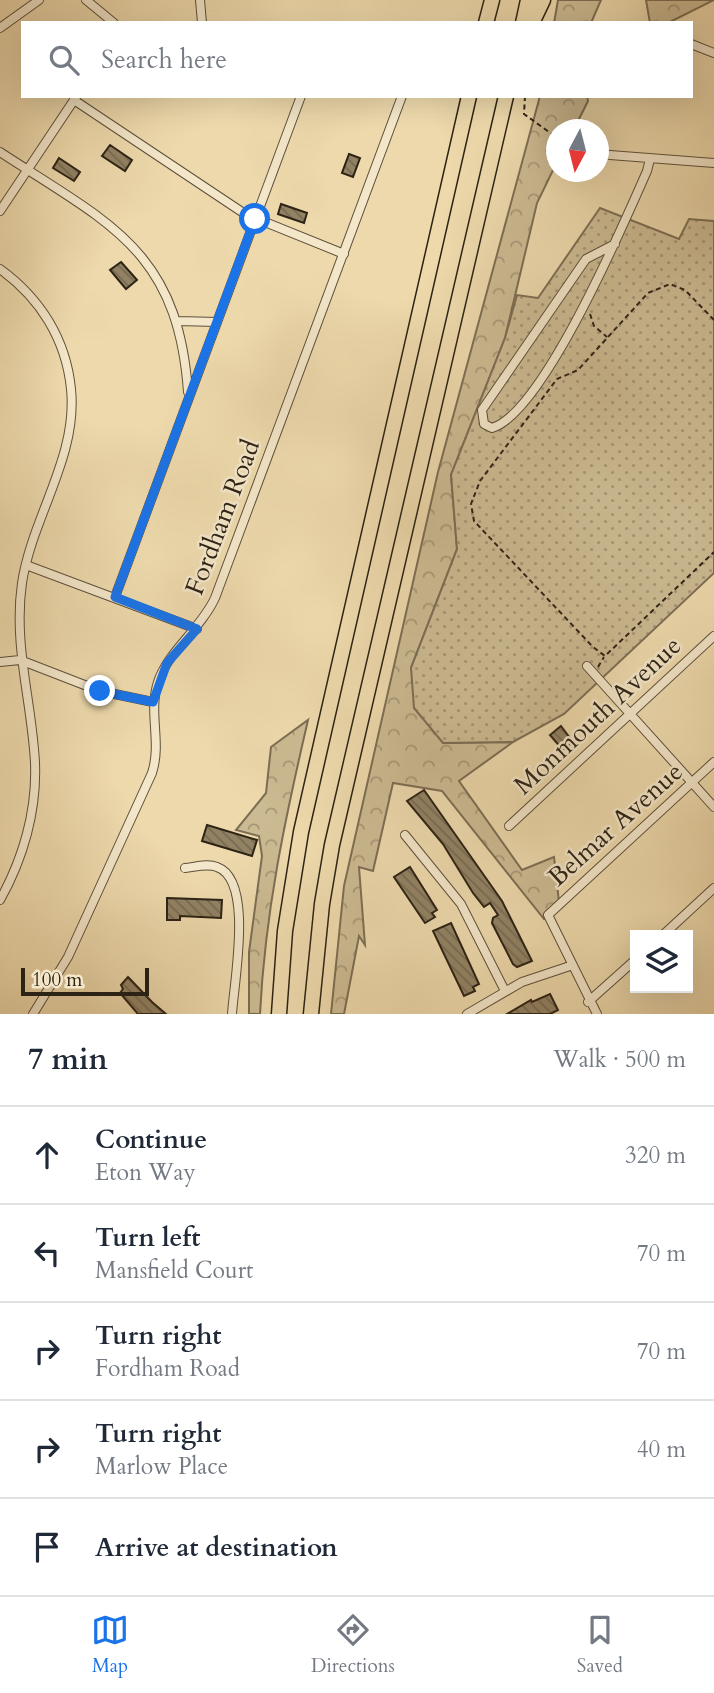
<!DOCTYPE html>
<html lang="en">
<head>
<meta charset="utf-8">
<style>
  :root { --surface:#fff; --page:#f6f6f7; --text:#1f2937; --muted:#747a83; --line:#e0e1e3; --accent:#1a73e8 }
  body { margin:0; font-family:Cardo,serif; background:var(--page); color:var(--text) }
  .controls { position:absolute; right:21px; bottom:21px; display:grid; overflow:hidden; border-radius:0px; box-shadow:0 7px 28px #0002 }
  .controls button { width:63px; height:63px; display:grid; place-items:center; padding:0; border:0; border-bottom:2px solid var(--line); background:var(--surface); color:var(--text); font:35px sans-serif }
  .compass { position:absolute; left:546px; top:119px; width:63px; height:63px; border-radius:50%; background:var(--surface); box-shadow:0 7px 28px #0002; rotate:187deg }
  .scale { position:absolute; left:21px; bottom:18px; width:128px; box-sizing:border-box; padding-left:7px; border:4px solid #2d2315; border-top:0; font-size:19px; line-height:24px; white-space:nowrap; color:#2d2315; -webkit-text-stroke:5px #f3e6c9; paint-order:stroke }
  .stop { position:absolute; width:21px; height:21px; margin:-16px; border:5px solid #1a73e8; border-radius:50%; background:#fff }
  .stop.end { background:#1a73e8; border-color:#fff; box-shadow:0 2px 7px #0008 }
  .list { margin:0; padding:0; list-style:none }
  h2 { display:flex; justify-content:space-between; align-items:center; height:91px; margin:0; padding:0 28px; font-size:30px }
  h2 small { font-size:23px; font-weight:400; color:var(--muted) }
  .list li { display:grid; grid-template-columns:46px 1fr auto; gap:21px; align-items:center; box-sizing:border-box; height:98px; padding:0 28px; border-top:2px solid var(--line) }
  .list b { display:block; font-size:26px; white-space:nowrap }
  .list p { margin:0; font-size:23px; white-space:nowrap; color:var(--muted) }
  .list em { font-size:23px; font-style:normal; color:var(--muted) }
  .icon { flex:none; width:38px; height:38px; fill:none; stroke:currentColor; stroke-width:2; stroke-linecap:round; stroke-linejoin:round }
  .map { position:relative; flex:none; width:714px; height:1014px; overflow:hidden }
  .search { position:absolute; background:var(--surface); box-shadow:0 7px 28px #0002; left:21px; right:21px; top:21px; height:77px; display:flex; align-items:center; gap:18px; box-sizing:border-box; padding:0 24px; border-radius:0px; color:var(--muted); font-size:26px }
  .sheet { height:581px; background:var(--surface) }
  nav { display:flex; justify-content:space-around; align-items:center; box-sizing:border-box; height:98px; border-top:2px solid var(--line); background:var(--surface); font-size:19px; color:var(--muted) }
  nav a { display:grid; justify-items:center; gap:4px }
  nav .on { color:var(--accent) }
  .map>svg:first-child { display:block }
  .forest { fill:url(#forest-crowns); stroke:#7c6e54; stroke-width:2 }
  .park { fill:url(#park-dots); stroke:#7c6e54; stroke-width:2 }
  .building { fill:url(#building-back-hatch); stroke:#2d2315; stroke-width:2 }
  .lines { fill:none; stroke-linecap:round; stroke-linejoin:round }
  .minor-casing { stroke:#5d503b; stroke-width:10 }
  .motorway-casing { stroke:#2d2315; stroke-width:17 }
  .path { stroke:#2d2315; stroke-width:2; stroke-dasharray:5 3.5; stroke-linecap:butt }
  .minor { stroke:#f3e6c9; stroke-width:8 }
  .motorway { stroke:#edd9ac; stroke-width:14 }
  .route { stroke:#1a73e8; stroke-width:9 }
  .labels { text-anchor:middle; stroke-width:5; stroke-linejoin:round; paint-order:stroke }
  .street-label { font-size:26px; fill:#2d2315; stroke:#f3e6c9 }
</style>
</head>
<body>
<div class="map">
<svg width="714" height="1014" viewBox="0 0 714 1014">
  <defs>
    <pattern id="forest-crowns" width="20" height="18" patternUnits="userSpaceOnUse" patternTransform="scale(1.75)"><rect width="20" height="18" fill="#ccba92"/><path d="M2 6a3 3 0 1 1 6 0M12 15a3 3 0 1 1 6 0" fill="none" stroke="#a69776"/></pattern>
    <pattern id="park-dots" width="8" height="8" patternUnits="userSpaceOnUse" patternTransform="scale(1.75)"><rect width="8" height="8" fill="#ccba92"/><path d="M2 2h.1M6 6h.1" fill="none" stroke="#a69776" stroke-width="1.8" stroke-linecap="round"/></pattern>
    <pattern id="building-back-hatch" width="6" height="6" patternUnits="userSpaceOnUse" patternTransform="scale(1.75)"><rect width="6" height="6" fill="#918264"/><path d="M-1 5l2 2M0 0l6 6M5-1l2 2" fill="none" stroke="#776a51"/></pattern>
  </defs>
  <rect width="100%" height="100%" fill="#edd9ac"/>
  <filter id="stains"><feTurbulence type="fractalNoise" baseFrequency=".00286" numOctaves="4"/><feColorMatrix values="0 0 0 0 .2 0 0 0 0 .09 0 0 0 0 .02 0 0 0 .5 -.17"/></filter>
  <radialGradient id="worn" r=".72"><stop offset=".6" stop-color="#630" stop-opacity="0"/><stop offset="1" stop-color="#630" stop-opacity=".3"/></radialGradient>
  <!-- forest -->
  <path class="forest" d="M558,0H601L591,23H554Z
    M646,0H714L668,23H650Z
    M540,96H587L588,101L574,129L556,130V164L537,203L505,338L451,475L457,549L411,668L443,743L513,742L459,781L522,870L554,857L559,902L544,919L442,791L393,783L373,871L359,867L365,945L359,936L344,1014H331L344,886L438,472Z
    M308,720C285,819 265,912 260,1014H249V952L262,856L259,836L236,830L266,793L271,747Z"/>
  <!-- park -->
  <path class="park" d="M600,208L679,239L689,219L714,221V573L564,714L513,742L443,743L414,708L411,668L457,549L451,475L505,338L517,295L538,298Z"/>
  <!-- building -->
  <path class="building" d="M110,145L132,160L125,171L102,156Z
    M349,154L360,158L353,177L342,173Z
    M59,158L80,172L74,181L53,168Z
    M281,204L307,213L304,223L278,214Z
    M121,262L137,280L126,289L110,270Z
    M561,726L573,742L563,750L550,735Z
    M424,790L502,901L532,961L517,967L513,964L492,923L493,918L498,915L490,903L484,907L473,893L443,844L407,801Z
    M207,825L257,840L252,856L202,841Z
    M410,867L437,910L432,913L435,917L425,923L394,877Z
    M167,898L222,900L221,918L180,916V920H167Z
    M451,923L479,984L473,987L475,991L464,996L433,931Z
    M128,977L152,1002L166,1014H138L120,993L123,989L121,985Z
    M550,994L558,1010L550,1014H507L531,1000L532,1002Z"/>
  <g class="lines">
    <!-- minor casing -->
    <g class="minor-casing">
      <path id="minor" d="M86,0L114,23
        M200,0L202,23
        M0,28L39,0
        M691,44L714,53
        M74,100L245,214L344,254
        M0,152C108,223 178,249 188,392
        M610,155L714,163
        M0,211L76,97
        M615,244L586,259L482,410L484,424L492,428C543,413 624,223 647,171L650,159
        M0,269C40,298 66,339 71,389C78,457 32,517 22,583C13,645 32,702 35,763C37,811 23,859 0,900
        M178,321L217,322
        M26,565L197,629
        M115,597L301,96
        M0,662L20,660L100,691L153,702
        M587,666L714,807
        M509,826L714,636
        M405,835L461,904L505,991
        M185,868C195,867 208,863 217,867C254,880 234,981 232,1014
        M663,935L714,888
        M588,1002L635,960
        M33,1014L68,957L152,773C162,742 148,713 158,682C168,651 200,630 215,598L402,96
        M467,1014L522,982L570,966
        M597,1014L548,915L714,762"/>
    </g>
    <!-- motorway casing -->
    <g class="motorway-casing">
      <path id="motorway" d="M486,23L492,0
        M523,23L528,0
        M532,23L543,0
        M279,1014L285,931L301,832L469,96
        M311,1014L322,904L332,845L506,96"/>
    </g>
    <!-- path -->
    <path class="path" d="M525,96L524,114L556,137
      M590,314L594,326L607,337
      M714,320L685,290L670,284L648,293L578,370L557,379L480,481L471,504L474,521L593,647L605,656L714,552
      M598,667L604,657"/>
    <!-- minor -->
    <use href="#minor" class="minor"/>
    <!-- motorway -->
    <use href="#motorway" class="motorway"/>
  </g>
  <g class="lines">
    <!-- route -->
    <path class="route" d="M100,691L153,702L167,663L197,629L115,597L255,219"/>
  </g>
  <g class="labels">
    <!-- street labels -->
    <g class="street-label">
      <text transform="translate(222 517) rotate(-69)" y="9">Fordham Road</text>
      <text transform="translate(597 715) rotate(-43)" y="9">Monmouth Avenue</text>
      <text transform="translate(615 824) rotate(-42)" y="9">Belmar Avenue</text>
    </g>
  </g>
  <rect width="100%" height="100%" filter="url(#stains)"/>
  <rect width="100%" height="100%" fill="url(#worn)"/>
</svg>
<div class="controls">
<button><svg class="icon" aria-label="layers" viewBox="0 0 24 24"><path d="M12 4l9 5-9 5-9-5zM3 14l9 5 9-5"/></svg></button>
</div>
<svg class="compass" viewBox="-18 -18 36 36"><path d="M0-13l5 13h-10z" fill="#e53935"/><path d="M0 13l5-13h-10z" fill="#747a83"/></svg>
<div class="scale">100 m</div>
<div class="stop" style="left:255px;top:219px"></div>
<div class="stop end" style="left:100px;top:691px"></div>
<div class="search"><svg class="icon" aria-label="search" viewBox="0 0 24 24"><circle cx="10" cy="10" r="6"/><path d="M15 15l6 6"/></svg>Search here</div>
</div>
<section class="sheet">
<h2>7 min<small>Walk · 500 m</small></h2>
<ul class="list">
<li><svg class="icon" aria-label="ahead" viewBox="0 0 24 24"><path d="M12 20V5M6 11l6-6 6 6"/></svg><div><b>Continue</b><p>Eton Way</p></div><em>320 m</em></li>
<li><svg class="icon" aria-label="left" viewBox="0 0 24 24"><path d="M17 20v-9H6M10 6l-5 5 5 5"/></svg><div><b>Turn left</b><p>Mansfield Court</p></div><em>70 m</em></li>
<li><svg class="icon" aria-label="right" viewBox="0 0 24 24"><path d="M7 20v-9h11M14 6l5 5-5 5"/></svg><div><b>Turn right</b><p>Fordham Road</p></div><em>70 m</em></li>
<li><svg class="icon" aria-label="right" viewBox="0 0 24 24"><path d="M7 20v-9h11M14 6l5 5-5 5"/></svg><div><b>Turn right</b><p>Marlow Place</p></div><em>40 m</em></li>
<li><svg class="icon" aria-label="arrive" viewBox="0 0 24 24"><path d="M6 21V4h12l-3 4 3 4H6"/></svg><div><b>Arrive at destination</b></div></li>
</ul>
</section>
<nav>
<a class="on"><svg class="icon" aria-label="map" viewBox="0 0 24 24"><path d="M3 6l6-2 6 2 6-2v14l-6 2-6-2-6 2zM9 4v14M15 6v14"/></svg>Map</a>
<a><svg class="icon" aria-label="directions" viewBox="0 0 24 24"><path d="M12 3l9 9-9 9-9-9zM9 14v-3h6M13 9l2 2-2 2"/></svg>Directions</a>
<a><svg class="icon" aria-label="saved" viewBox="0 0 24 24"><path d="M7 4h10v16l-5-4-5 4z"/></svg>Saved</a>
</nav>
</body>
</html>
